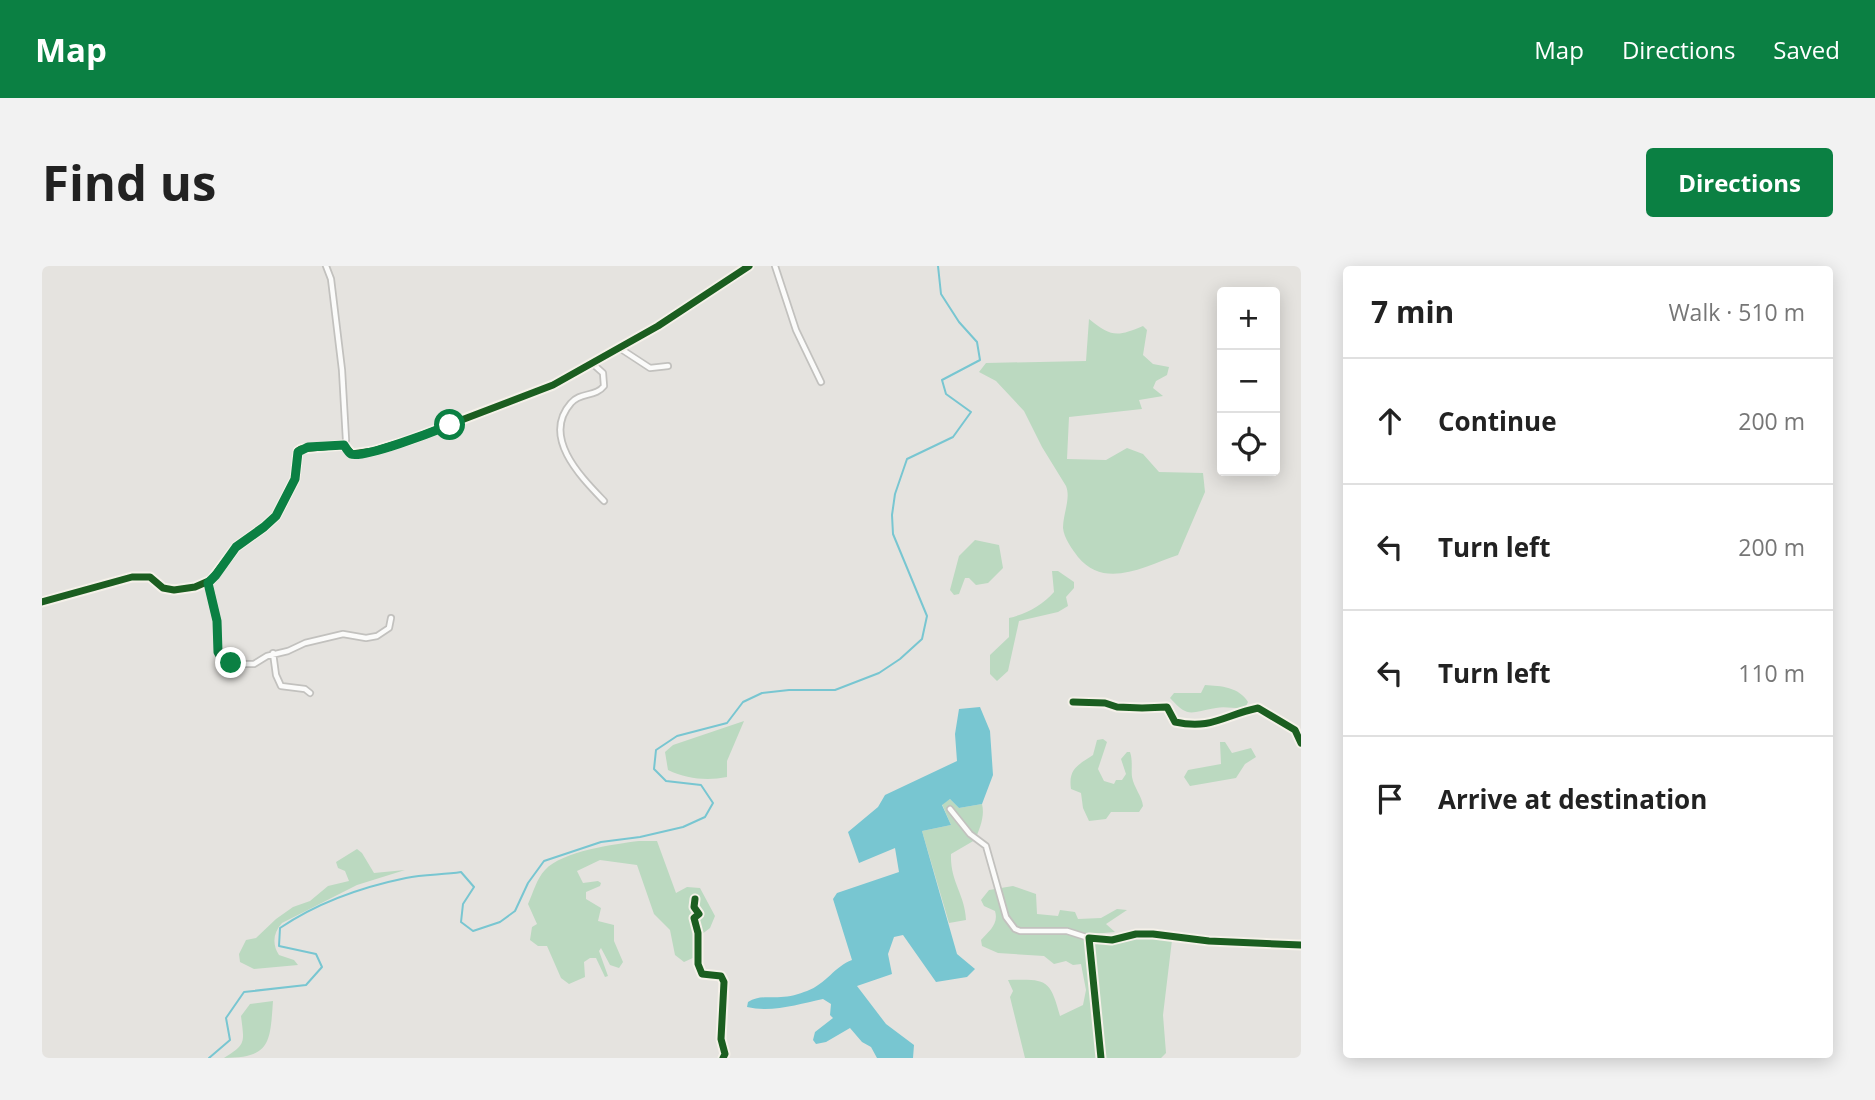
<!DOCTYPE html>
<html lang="en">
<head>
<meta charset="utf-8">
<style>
  :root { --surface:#fff; --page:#f2f2f2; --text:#222; --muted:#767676; --line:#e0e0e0; --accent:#0b8043 }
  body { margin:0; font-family:"Open Sans",sans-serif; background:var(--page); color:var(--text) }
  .controls { position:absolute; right:21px; top:21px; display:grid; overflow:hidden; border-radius:7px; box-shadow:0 4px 18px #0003 }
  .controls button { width:63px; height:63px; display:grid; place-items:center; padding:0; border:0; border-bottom:2px solid var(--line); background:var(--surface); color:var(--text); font:35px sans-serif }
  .stop { position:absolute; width:21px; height:21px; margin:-16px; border:5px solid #0b8043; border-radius:50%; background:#fff }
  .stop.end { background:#0b8043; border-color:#fff; box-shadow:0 2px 7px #0008 }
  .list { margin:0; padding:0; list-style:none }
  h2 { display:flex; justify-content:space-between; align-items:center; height:91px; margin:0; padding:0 28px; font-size:30px }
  h2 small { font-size:23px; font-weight:400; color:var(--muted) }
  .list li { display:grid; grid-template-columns:46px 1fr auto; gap:21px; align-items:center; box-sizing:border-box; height:126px; padding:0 28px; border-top:2px solid var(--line) }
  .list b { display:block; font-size:26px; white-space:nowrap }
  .list em { font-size:23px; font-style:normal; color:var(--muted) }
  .icon { flex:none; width:38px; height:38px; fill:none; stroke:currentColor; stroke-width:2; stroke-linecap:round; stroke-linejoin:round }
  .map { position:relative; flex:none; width:1259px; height:792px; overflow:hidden; border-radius:7px }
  header { display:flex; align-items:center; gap:42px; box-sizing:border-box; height:98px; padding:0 35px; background:var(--accent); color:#fff }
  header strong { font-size:33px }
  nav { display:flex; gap:38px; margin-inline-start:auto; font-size:24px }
  .intro { display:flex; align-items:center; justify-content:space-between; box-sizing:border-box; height:168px; padding:0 42px }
  h1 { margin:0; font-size:49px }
  .button { padding:18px 32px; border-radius:7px; background:var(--accent); color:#fff; font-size:24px; font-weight:700 }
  main { display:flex; gap:42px; padding:0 42px }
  aside { flex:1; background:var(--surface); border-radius:7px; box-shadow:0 4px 18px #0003 }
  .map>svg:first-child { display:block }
  .green { fill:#bbd9c0 }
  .water { fill:#78c6d1 }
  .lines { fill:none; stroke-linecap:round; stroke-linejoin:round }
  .stream { stroke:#78c6d1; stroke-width:2 }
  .minor-casing { stroke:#c2c1be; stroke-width:8 }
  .tertiary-casing { stroke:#c2c1be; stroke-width:10 }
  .minor { stroke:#fbfbfa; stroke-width:4.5 }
  .tertiary { stroke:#fbfbfa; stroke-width:6 }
  .cycleway-casing { stroke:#f5f1e9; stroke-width:11 }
  .cycleway { stroke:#1b5e20; stroke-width:7 }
  .route { stroke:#0b8043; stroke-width:9 }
</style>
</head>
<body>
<header>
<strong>Map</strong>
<nav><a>Map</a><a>Directions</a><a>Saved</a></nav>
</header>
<div class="intro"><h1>Find us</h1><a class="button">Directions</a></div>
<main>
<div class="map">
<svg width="1259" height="792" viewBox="0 0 1259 792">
  <rect width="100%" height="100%" fill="#e5e3df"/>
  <!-- green -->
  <path class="green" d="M1047,53C1069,71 1075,71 1101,60L1105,64L1101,89L1111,98L1127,101L1125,109L1114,115L1111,122L1121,130L1097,134L1100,143L1027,151L1025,193L1064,194L1085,182L1101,188L1117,206L1161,207L1163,226L1136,289C1103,300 1063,324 1036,291C1030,283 1022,272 1021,262C1021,248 1029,232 1024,220L1000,181L982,145L954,115L937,106L944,97L1044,95Z
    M933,274L957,279L961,302L946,317L934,319L927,312H923L917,328L912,329L908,324L917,290Z
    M1010,305H1016L1032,316V322L1024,331L1026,340L1016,346L977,355L966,405L955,415L948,408V389L967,371V352C984,348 1001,339 1012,326Z
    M1163,419C1179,420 1197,421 1206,436L1203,442C1193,443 1183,440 1174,442C1148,446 1147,453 1128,432L1132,427H1159Z
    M702,455L685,495V511C665,515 645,513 626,504L623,486L631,479Z
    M1061,473L1065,476L1056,503L1062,515L1072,518L1074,514H1080L1084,508L1079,493L1085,486H1088C1091,495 1089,503 1090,511C1092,522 1100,530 1101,540L1097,546H1069L1064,553L1047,555L1041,542L1039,527L1029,523C1026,503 1036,499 1051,489L1055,474Z
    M1178,476H1183L1190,487L1209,482L1214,491L1203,498L1194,512L1148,520L1142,511L1146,504L1179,498Z
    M908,533L917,542L940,538C943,550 938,562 933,574L909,588C908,616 923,628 924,654L907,657L880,565L909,559L900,538Z
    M597,575H615L634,627L645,621L658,622L673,650L668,662L651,675L653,691L642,696L633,689L628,664L612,648L595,599L558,594L535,605L541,617L556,615L559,617L558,620L544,626V633L559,642L556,655L572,659V675L581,696L577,702L568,699L559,682L557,685L566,710L563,711L554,692H548L542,696L543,711L527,718L519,712L505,680H496L488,674L490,661L495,658L486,638C491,627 495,612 503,604C520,585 573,578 597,575Z
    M315,583L320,587L332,607L363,604L315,619L240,657C231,667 230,678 237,689L252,694L256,699L212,703L198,696L197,688L204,674L214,672L234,653L251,641L268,635L286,620L307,615L303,605L296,602L294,596Z
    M971,620L994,628L995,648L1016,650L1018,644L1033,646L1036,653L1059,652L1075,643L1085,644L1064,658L1073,666L1051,668L1043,676L1047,700L1056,792H983L968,731L971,725L966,714C1005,713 1008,713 1018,750L1041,739L1044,724L1039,698L1031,699L1024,695L1012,698L1002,690L956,687L940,680L939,674C947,665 957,658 953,645L942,640L939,634L947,624Z
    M1094,672L1130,674L1121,749L1124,787L1119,792H1062L1051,675L1073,677Z
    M231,735C228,776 229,792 182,792C205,778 202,776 199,750L208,738Z"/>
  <!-- water -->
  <path class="water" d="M938,441L948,465L951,509L940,538L917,542L908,533L900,539L909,559L880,565L915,688L933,703L925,711L894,716L861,669L852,671L846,688L850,708L815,720L844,758L872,779L871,792H835L829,781L820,776L808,762L784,776L774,778L771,774L773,766L791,752L788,749L789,738L781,733C757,738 730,747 705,741L706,736C717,729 727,732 739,731C747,731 757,728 765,725C784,718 793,700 810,694L791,633L795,627L857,606L853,582L817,597L806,566L836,541L843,529L915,495L913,468L917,443Z"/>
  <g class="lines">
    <!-- stream -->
    <path class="stream" d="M167,792L188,774L184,752L202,726L264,719L280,701L274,688L237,680L238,662C275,637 320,621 364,612C382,608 401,609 419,606L432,621L421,638L419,656L431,665L458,656L473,645L486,617L502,595L559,576L598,571L641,561L663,551L671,537L659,519L624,515L612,503L614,484L635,470L685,457L701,436L720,427L747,424H793L837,407L858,393L880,373L885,350L851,268L850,249L853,228L865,193L911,171L929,146L904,128L900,114L938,94L935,76L917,56L899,28L896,0"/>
    <!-- minor casing -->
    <g class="minor-casing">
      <path id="minor" d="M284,0L289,13L300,104L304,174L302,179
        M733,0L754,64L779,116
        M579,83L608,102L626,100
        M552,99L561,107L562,120C554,131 538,126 529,137C499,171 539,211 562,235
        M166,317L175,355L176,386L180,393L194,398H212L225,390L246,385L263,377L301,368L324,372L335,370L347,362L349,352
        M0,336L90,311H108L121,322L132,324L153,321L169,314L194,281L222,261L234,250L253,213L256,185L259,183L302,179L310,188L331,185L367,174L511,119L616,60L707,0
        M231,387L234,409L239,420L263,423L268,427
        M1031,436L1063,437L1075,441L1100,442L1125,441L1133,456C1170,464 1182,449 1216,442L1253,464L1259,477
        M908,543L928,568L944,580L964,651L973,663L978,665H1025L1047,672
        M653,633L652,641L657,648L652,652L656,667V698L660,708L679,710L682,716L679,773L683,788L681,792"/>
    </g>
    <!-- tertiary casing -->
    <g class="tertiary-casing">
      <path id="tertiary" d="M1059,792L1047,672L1070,674L1094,668H1111L1167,675L1259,679"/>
    </g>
    <!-- minor -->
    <use href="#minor" class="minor"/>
    <!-- tertiary -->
    <use href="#tertiary" class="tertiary"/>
    <!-- cycleway casing -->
    <g class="cycleway-casing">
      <path id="cycleway" d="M0,336L90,311H108L121,322L132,324L153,321L169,314L194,281L222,261L234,250L253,213L256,185L259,183L302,179L310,188L331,185L367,174L511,119L616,60L707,0
        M1031,436L1063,437L1075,441L1100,442L1125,441L1133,456C1170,464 1182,449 1216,442L1253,464L1259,477
        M653,633L652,641L657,648L652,652L656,667V698L660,708L679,710L682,716L679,773L683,788L681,792
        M1059,792L1047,672L1070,674L1094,668H1111L1167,675L1259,679"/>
    </g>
    <!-- cycleway -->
    <use href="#cycleway" class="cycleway"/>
  </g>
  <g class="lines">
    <!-- route -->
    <path class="route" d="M189,397L180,393L176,386L175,355L166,317L174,309L194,281L222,261L234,250L253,213L256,186L266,181L302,179C304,182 306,186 309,188C321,193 393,165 408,159"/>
  </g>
</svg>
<div class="controls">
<button>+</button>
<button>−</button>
<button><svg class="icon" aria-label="locate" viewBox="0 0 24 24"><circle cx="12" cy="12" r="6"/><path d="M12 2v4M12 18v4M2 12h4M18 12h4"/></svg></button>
</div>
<div class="stop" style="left:408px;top:159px"></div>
<div class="stop end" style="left:189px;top:397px"></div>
</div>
<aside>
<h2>7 min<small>Walk · 510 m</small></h2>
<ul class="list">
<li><svg class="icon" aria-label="ahead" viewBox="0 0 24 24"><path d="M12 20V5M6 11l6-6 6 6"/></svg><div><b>Continue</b></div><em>200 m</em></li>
<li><svg class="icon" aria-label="left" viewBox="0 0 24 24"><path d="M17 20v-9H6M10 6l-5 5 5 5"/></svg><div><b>Turn left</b></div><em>200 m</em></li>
<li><svg class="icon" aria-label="left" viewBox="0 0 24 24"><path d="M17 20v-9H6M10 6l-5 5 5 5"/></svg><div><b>Turn left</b></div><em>110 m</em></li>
<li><svg class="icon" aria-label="arrive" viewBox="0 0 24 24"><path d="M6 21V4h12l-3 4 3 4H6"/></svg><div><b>Arrive at destination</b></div></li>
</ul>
</aside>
</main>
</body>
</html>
